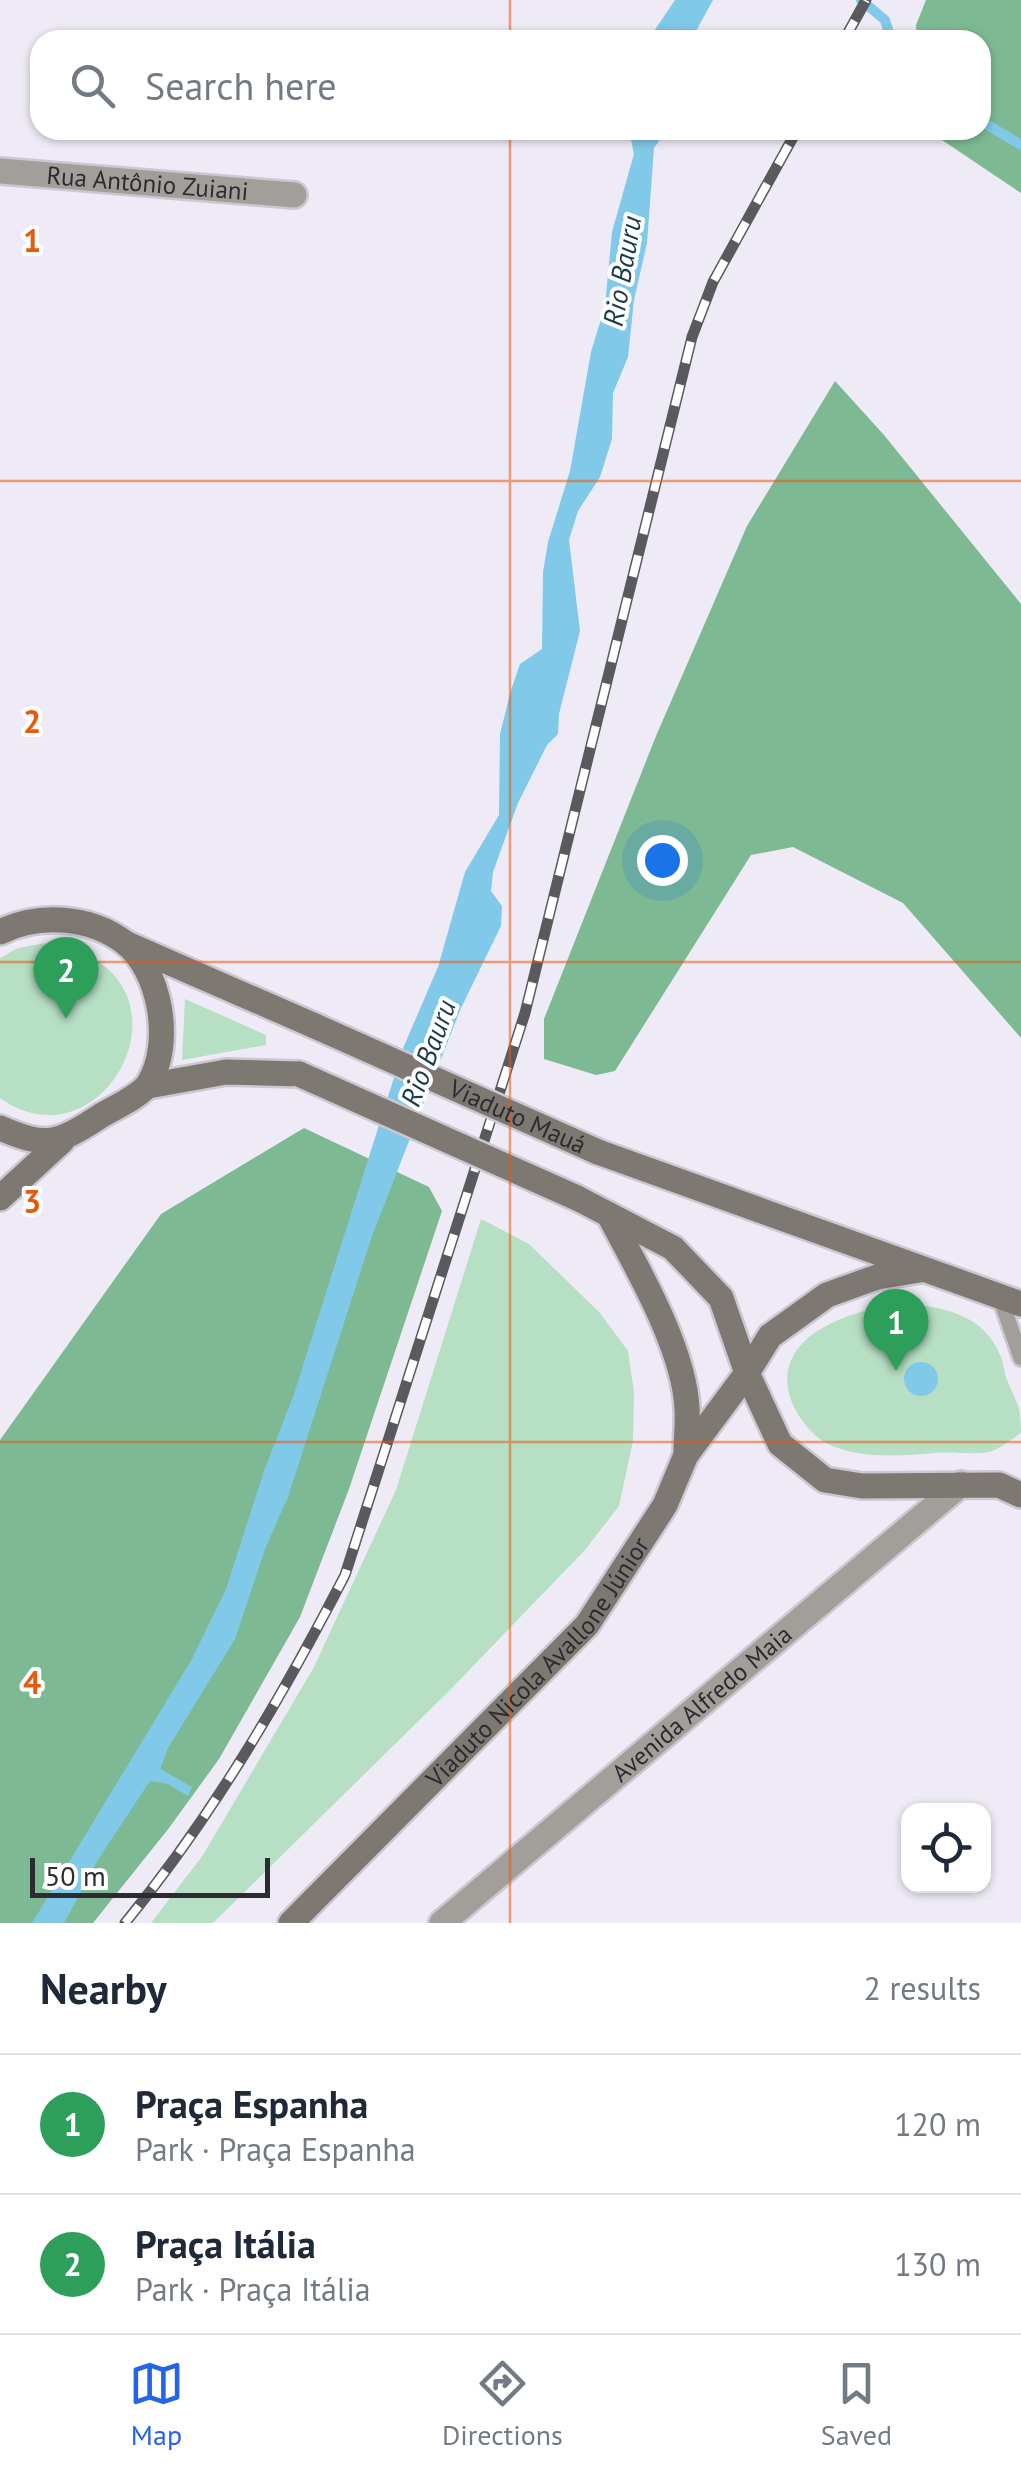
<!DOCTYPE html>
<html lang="en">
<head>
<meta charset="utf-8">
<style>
  :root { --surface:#fff; --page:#f2f2f3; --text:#1f2937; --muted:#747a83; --line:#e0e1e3; --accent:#2563eb }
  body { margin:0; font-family:"PT Sans",sans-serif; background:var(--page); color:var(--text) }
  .controls { position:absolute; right:30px; bottom:30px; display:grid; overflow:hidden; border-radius:20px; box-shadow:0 2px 8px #0004 }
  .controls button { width:90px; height:90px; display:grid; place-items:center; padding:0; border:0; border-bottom:2px solid var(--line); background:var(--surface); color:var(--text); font:50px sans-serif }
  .scale { position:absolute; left:30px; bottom:25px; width:240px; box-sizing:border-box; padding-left:10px; border:5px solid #2c2b2f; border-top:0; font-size:28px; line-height:35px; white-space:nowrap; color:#2c2b2f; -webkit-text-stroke:8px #fff; paint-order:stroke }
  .you { position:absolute; left:662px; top:860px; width:35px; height:35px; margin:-25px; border:8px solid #fff; border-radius:50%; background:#1a73e8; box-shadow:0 0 0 15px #1a73e833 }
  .badge { display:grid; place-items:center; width:65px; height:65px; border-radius:50%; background:var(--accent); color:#fff; font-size:32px; font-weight:700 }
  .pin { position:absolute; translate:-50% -82px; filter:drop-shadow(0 2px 5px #0008) }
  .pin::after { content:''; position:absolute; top:52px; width:35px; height:30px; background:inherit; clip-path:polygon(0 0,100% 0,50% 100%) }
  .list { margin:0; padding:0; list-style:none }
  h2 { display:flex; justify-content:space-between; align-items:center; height:130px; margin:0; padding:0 40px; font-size:42px }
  h2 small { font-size:32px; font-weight:400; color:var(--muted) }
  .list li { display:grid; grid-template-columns:65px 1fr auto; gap:30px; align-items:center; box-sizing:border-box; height:140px; padding:0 40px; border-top:2px solid var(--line) }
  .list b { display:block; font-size:38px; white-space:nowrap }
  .list p { margin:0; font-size:32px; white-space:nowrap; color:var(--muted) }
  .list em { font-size:32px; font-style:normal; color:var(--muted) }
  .icon { flex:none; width:55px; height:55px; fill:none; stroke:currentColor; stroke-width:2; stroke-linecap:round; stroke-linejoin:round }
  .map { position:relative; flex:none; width:1021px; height:1923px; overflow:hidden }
  .search { position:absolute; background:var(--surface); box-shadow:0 2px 8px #0004; left:30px; right:30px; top:30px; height:110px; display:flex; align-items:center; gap:25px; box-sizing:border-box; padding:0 35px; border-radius:30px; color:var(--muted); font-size:38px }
  .sheet { height:410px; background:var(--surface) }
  nav { display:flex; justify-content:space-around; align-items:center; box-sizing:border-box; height:140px; border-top:2px solid var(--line); background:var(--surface); font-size:28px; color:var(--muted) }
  nav a { display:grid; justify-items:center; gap:5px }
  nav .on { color:var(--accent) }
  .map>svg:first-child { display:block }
  .green { fill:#b7dfc4 }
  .forest { fill:#7dba93 }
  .water { fill:#80c9e8 }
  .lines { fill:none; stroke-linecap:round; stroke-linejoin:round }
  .stream { stroke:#80c9e8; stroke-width:10 }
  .service-casing { stroke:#ccc8d2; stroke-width:20 }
  .minor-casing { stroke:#ccc8d2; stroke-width:30 }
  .secondary-casing { stroke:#ccc8d2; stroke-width:30 }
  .service { stroke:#a29e9a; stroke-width:15 }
  .minor { stroke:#a29e9a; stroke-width:25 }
  .secondary { stroke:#7e7872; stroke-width:25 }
  .rail-casing { stroke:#5a595e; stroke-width:11 }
  .rail { stroke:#fff; stroke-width:8; stroke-dasharray:22; stroke-linecap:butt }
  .secondary-bridge-casing { stroke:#ccc8d2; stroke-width:30; stroke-linecap:butt }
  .secondary-bridge { stroke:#7e7872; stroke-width:25 }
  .grid { fill:none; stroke:#e8590c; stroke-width:2.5; stroke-opacity:0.55 }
  .labels { text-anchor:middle; stroke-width:8; stroke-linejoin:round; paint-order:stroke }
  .street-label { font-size:25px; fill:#2c2b2f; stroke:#fff }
  .water-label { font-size:28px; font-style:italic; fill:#193b49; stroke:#fff }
  .grid-label { font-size:32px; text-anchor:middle; font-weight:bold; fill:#e8590c; stroke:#fff; stroke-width:8; stroke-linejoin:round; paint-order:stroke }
</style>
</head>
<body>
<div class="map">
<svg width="1021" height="1923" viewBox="0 0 1021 1923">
  <rect width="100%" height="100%" fill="#efebf6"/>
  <!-- green -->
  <path class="green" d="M46,943C211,968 108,1175 0,1098V958L18,948Z
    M185,999L266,1035V1045L182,1060Z
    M481,1219L529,1244L600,1313L628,1351L634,1392L633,1441L619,1506L585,1550L450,1690L213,1923H151L203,1855L314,1667L396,1490Z
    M910,1304C948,1308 985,1316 1001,1357C1004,1364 1004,1373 1007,1380C1017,1405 1021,1404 1021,1433C1011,1439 999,1450 988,1452C971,1455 952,1451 934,1453C901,1456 859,1459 828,1444C813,1437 800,1420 793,1405C763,1335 858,1306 910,1304Z"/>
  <!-- forest -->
  <path class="forest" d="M926,0H1021V193L927,130H981V40H917L916,25Z
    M835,381L884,435L1021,604V1038L903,903L793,847L751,855L615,1071L596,1075L544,1059V1019L656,736L747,526Z
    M304,1128L429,1187L442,1211L349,1489L300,1617L219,1759L169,1828L93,1923H0V1440L161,1214Z"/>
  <!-- water -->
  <path class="water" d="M675,0H713L691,40H648Z
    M629,130H664V134L654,148L647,243L634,300L628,357L613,393L612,439L600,477L578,511L569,540L580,631L559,714L558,734L547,745L518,803L493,872L491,891L502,906L501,926L461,1008L372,1236L288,1497L265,1549L235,1639L168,1748L160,1769L192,1787L188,1796L168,1784L150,1781L99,1858L64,1923H32L192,1659L226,1589L264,1471L294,1394L404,1046L438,967L465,872L499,815L500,734L511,690L520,664L542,649L543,572L548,542L570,471L591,352L605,306L612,232L634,154Z
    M904 1379a17 17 0 1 1 34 0a17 17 0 1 1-34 0Z"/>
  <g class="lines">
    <!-- stream -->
    <path class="stream" d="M861,0L885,20L891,40
      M981,121L1021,145"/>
    <!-- service casing -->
    <g class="service-casing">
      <path id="service" d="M1000,1297L1021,1358"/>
    </g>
    <!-- minor casing -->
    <g class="minor-casing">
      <g id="minor">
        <path id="s1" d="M0,171L294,195"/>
        <path id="s2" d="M442,1923L961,1484"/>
      </g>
    </g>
    <!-- secondary casing -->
    <g class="secondary-casing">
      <g id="secondary">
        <path d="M0,932C38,913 89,916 124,942C161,970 173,1044 149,1083C140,1097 113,1108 99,1117C57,1144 47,1148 0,1128"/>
        <path d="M127,944L315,1026"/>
        <path d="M148,1086L226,1072L299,1074"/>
        <path d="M598,1152L1021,1304"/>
        <path d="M0,1198L62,1141"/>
        <path d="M577,1198L673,1248L721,1298L747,1373L780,1444L825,1480L862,1486L999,1485L1021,1495"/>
        <path d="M609,1215C637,1268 684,1348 687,1408C688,1423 686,1439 686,1455"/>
        <path id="s3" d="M291,1923L587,1625L665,1505L686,1455L747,1373L770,1336L827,1295L877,1277L920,1270"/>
      </g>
    </g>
    <!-- service -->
    <use href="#service" class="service"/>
    <!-- minor -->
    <use href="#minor" class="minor"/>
    <!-- secondary -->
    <use href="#secondary" class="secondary"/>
    <!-- rail casing -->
    <g class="rail-casing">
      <path id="rail" d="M844,40L866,0
        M125,1923C212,1817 282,1697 345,1575L525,1013L692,337L713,282L797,130"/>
    </g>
    <!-- rail -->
    <use href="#rail" class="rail"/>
    <!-- secondary-bridge casing -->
    <g class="secondary-bridge-casing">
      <g id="secondary-bridge">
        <path id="s4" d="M315,1026L598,1152"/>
        <path d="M299,1074L577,1198"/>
      </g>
    </g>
    <!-- secondary-bridge -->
    <use href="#secondary-bridge" class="secondary-bridge"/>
  </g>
  <!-- grid -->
  <path class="grid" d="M510,0V40M510,130V1923M0,481H1021M0,962H1021M0,1442H1021"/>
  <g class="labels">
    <!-- street labels -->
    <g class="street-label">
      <text dy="9" stroke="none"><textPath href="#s1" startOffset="148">Rua Antônio Zuiani</textPath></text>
      <text dy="9" stroke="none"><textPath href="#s4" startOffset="222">Viaduto Mauá</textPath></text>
      <text dy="9" stroke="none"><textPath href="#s3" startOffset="360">Viaduto Nicola Avallone Júnior</textPath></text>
      <text dy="9" stroke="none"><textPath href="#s2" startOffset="340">Avenida Alfredo Maia</textPath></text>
    </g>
    <!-- water labels -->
    <g class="water-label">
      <text transform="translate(622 271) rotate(-80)" y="10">Rio Bauru</text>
      <text transform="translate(428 1053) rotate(-70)" y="10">Rio Bauru</text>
    </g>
  </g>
  <g class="grid-label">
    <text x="32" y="252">1</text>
    <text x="32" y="733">2</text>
    <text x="32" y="1213">3</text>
    <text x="32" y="1694">4</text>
  </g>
</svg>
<div class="controls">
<button><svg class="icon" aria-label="locate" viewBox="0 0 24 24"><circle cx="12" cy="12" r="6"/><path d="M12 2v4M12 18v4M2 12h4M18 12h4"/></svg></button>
</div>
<div class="scale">50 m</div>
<div class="you"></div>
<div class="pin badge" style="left:896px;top:1371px;background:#2e9e5b">1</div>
<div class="pin badge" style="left:66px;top:1019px;background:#2e9e5b">2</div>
<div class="search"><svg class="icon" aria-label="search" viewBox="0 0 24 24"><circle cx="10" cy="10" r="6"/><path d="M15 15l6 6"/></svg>Search here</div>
</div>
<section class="sheet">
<h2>Nearby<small>2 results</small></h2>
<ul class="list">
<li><span class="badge" style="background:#2e9e5b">1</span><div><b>Praça Espanha</b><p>Park · Praça Espanha</p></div><em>120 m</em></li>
<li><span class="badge" style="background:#2e9e5b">2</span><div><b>Praça Itália</b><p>Park · Praça Itália</p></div><em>130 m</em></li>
</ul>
</section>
<nav>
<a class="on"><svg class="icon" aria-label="map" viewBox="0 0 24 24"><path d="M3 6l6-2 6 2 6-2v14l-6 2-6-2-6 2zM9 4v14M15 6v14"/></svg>Map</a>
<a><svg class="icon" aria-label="directions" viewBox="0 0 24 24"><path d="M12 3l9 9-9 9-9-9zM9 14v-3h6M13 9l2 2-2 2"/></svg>Directions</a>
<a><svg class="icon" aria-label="saved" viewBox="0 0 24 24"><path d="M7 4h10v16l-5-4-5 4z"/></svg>Saved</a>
</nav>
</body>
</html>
